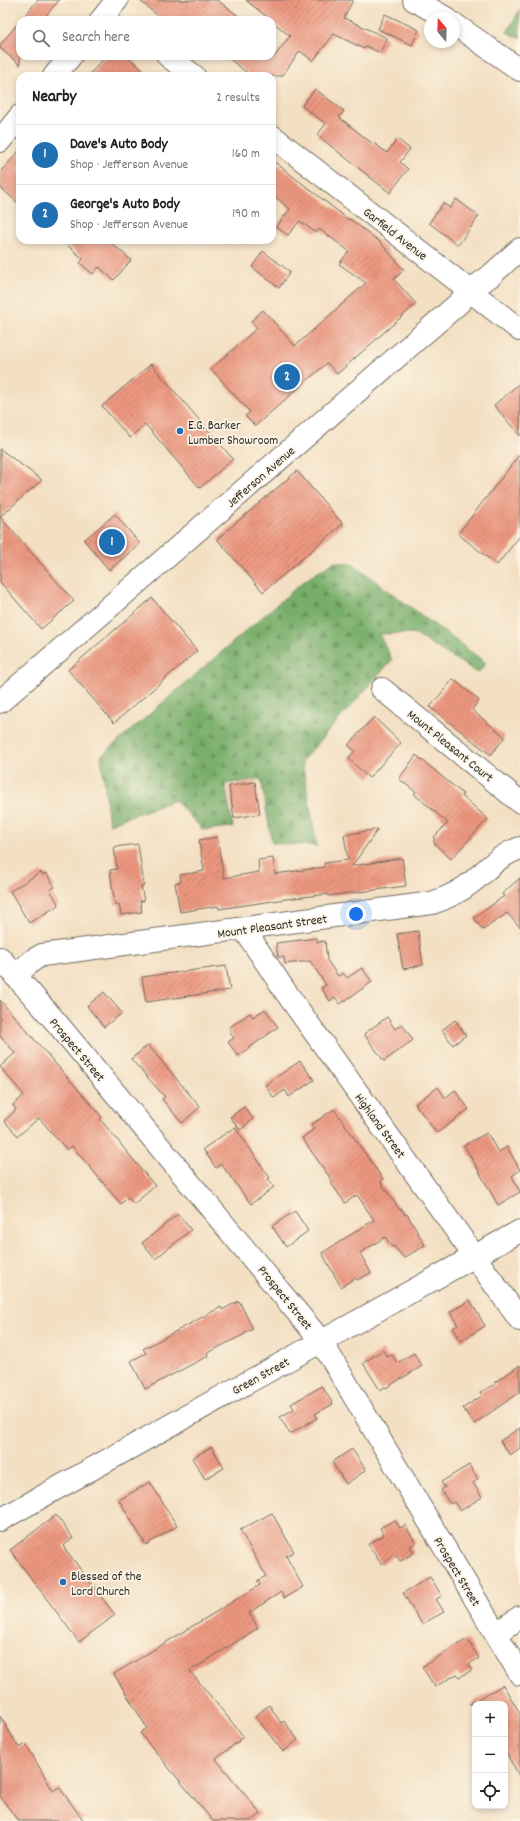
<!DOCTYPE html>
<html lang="en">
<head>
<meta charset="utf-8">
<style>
  :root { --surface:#fff; --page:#f6f6f6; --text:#222; --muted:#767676; --line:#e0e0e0; --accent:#1f6fb2 }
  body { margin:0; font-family:Dekko,sans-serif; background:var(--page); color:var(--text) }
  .controls { position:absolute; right:12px; bottom:12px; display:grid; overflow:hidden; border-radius:8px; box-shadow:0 2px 6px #0003 }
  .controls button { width:36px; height:36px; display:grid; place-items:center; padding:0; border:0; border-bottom:1px solid var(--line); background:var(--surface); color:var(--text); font:20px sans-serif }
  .compass { position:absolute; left:424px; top:12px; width:36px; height:36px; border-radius:50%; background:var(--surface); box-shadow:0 2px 6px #0003; rotate:341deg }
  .you { position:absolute; left:356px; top:914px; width:14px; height:14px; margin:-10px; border:3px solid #fff; border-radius:50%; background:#1a73e8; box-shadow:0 0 0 6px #1a73e833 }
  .badge { display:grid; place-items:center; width:26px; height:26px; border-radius:50%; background:var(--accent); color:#fff; font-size:13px; font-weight:700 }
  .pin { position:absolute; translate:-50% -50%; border:2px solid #fff; box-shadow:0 1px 4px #0006 }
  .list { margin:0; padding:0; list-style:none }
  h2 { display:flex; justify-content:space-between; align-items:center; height:52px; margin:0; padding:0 16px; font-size:17px }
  h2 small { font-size:13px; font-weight:400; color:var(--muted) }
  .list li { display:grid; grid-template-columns:26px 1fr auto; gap:12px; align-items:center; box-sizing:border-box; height:60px; padding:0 16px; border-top:1px solid var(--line) }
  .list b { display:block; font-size:15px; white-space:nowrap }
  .list p { margin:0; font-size:13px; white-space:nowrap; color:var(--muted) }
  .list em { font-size:13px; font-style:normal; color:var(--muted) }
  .icon { flex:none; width:22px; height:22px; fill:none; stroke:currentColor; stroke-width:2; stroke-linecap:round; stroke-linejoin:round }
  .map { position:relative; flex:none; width:520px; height:1821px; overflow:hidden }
  .search { position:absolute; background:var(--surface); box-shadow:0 2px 6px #0003; left:16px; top:16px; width:260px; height:44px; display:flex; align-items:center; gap:10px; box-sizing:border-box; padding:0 14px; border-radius:12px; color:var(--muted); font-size:15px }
  .panel { position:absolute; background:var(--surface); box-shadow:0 2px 6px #0003; left:16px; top:72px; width:260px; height:172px; border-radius:12px }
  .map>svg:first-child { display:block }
  .forest { fill:url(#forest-firs); stroke:#526c4b }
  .building { fill:url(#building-hatch) }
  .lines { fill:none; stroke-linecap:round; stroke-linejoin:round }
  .minor-casing { stroke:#716a60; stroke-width:24 }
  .minor { stroke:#fff; stroke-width:22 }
  .poi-dot { fill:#1f6fb2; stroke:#fcf5e5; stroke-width:1.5 }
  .labels { text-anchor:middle; stroke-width:3.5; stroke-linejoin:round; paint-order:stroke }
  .street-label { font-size:13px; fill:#2b2b2b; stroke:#fcf5e5 }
  .poi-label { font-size:13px; fill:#2b2b2b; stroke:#fcf5e5; text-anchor:start }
</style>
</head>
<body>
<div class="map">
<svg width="520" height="1821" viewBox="0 0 520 1821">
  <defs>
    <pattern id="forest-firs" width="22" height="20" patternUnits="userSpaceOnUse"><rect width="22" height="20" fill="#78ae6b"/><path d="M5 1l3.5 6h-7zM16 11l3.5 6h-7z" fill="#638e58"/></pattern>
    <pattern id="building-hatch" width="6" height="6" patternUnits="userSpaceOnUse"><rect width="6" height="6" fill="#ed9780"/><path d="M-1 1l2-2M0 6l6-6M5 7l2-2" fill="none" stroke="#c07b69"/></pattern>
  </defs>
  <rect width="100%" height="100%" fill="#fcf5e5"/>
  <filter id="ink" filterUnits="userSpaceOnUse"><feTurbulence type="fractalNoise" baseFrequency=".025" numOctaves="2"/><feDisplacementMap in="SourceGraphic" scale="8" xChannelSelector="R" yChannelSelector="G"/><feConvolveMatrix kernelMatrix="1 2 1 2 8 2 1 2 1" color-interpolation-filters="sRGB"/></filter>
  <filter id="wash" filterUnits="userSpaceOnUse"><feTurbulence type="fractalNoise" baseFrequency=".012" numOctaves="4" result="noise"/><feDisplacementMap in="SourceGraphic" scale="16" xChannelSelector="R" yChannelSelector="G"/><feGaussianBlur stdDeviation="0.9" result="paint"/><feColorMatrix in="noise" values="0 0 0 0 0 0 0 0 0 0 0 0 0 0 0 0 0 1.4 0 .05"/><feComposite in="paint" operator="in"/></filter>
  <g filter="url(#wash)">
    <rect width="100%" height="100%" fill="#f3dfc2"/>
    <!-- forest -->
    <path class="forest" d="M520,10V39L507,32Z
      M334,562L351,563L486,663L478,673L413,633L379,634L392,660L302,761L317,846L272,843L261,779L225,784L233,827L203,830L175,800L109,824L101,756L304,581Z"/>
    <g id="blocks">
      <!-- building -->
      <path class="building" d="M38,0H59L42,20H21Z
        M139,0H217L244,20H163Z
        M246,0H353L344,18L387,38L380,53L366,46L364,49L334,34L313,61L300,51L282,76H251L226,56H275L290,36Z
        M385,14L419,30L412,45L378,29Z
        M20,21V65L0,48V45Z
        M106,56H127L149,76H88Z
        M315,89L344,111L339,117L373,144L374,143L387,153L397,139L410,149L400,162L408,169L390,193L317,135L326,124L302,106Z
        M20,150V205L0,187V172Z
        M272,160L349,220L350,219L380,242L404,270L394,279L416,304L337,374L327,363L255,426L245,416L250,412L211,369L257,328L251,321L263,310L295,346L366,283L339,264L349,251L319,229L316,233L300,221L288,235L276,227L290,209L272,194Z
        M456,199L479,216L458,245L429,223L443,203L450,208Z
        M62,240H108L131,260L114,280L99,267L93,274L80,263L83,259Z
        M263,251L290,272L279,288L252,267Z
        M151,364L233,459L200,488L145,424L130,438L102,406Z
        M520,383V436L494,405Z
        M0,449L42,480L0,517L74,601L41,629L0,582Z
        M520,454V536L497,565L458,534Z
        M297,471L343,524L263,592L217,539Z
        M115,514L140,544L109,570L84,540Z
        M152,598L197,651L114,723L68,670Z
        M453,679L479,700L472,710L505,737L491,755L430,707Z
        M374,717L401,743L369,778L348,758L355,751L348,745Z
        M416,755L463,794L462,796L488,819L451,859L434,843V837L448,823L414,794L416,792L399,779Z
        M255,782L260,814L234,818L229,786Z
        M378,829L352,866L402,858L406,886L328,896V894L286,899L219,909L218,906L180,912L175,883L181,882L180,875L204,871L199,840L217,837L224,878L259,872L258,860L273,858L275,874L324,867V863L348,860L344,835Z
        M138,844L144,886H141L144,901H140L142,912L121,915L119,904L115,905L110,870L117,869L114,847Z
        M41,872L43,875L46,873L55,887L50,890L59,905L29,923L10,891Z
        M520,878V927L507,913L483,930L474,918L504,896L502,894Z
        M418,931L423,965L403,969L397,934Z
        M317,938V942L325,941L327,960L338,976L343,973L347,978L362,968L372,982L340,1004L335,997L330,1001L321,988L326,985L310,961L285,964L284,957H278L276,943Z
        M226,966L230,990L146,1002L142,977Z
        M104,992L122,1013L104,1027L87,1006Z
        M0,1000L102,1117L100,1119L155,1186L134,1204L128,1197L121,1204L72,1146L67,1150L39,1118L18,1136L4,1121L16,1110L13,1105L24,1095L0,1067L15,1053L0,1036Z
        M265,1009L278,1027L238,1056L228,1042L234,1038L230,1033V1027L250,1013L253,1017Z
        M387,1017L395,1029L402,1024L413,1040L384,1061L364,1034Z
        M455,1020L466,1035L453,1045L442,1030Z
        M148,1045L200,1107L182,1123L162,1099L165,1097L131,1059Z
        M300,1061L314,1080L289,1097L285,1090L274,1098L265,1085Z
        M438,1087L445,1098L455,1090L469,1109L437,1133L415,1104Z
        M244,1107L253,1119L240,1130L230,1117Z
        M334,1109L383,1179L381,1181L382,1184L400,1210L402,1209L405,1215L407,1214L425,1245L404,1258L394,1246L392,1247L385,1237L360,1253L371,1273L357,1280L355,1278L341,1287L322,1253L374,1220L357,1195L345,1203L331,1183L333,1182L302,1138L314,1129L311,1125Z
        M235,1127L270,1178L268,1179L274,1187L251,1204L221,1164L216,1168L203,1149Z
        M487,1133L498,1152L507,1147L520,1170L512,1176L520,1192L498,1205L464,1145Z
        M295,1211L308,1231L286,1247L272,1226Z
        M178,1214L191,1230L155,1259L142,1243Z
        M470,1300L485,1326L461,1341L453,1328L458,1325L450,1312Z
        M239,1301L253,1329L245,1333V1334L207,1353L208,1356L145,1389L131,1361L146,1353L143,1349L221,1307L222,1310Z
        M383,1350L387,1357L392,1355L397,1363L414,1353L422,1366L386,1388L385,1387L380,1390L363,1363Z
        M520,1365V1392L474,1424L463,1408L482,1396L480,1392L496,1384L495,1382Z
        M322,1386L333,1404L315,1414L317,1418L290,1434L280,1417L294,1409L291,1404Z
        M520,1428V1448L510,1455L500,1441Z
        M212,1447L224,1468L205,1479L192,1458Z
        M352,1449L366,1470L346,1484L332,1462Z
        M469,1465L478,1479L473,1483L482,1497L460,1511L454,1502L450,1504L441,1490L445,1487L441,1482Z
        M150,1482L177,1526L146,1545L119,1500Z
        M272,1513L294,1552L286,1556L303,1587L284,1598L281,1592L249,1613L258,1628L190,1671L244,1737L216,1759L261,1814L252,1821H213L140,1733L147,1728L114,1674L260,1585L257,1581L266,1576L240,1530Z
        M56,1515L73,1538L63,1546L115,1615L79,1642L10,1550Z
        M395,1520L400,1528L405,1525L416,1543L410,1546L414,1553L400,1561L396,1555L381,1564L368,1544L384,1535L380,1528Z
        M430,1577L442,1596L436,1599L444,1612L422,1624L403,1593Z
        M467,1639L479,1658L469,1664L472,1670L460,1677L457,1674L435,1687L422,1667Z
        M503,1685L520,1713V1777L505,1751V1704H469Z
        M269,1705L281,1723L284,1721L298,1740L283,1752L255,1716Z
        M0,1716L19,1748L26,1744L53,1791L59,1787L84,1821H18L0,1796Z"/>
    </g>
  </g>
  <g filter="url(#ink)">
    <use href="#blocks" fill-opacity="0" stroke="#716a60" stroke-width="1"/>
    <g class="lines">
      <!-- minor casing -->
      <g class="minor-casing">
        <path id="minor" d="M414,0L446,18
          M101,20L117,0
          M454,24L520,70
          M168,56L194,76
          M54,76L71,56
          M272,136L520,330
          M0,141L20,116
          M382,689L520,802
          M0,702L459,303L469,291L489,277L520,249
          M244,929L285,991L520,1320
          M0,958L56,1022L321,1341L520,1674
          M15,976L33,960L42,955L432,903C447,898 460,892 472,882C489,868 498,856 520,848
          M0,1520L520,1231
          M496,1634L520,1617"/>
      </g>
      <!-- minor -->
      <use href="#minor" class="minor"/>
    </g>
  </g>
  <!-- markers -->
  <g class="poi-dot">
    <circle cx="180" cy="431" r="4"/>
    <circle cx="63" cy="1582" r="4"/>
  </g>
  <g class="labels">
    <!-- street labels -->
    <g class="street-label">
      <text transform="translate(396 233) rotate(38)" y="5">Garfield Avenue</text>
      <text transform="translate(260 476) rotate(-41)" y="5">Jefferson Avenue</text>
      <text transform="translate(451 745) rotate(39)" y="5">Mount Pleasant Court</text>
      <text transform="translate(272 925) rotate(-8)" y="5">Mount Pleasant Street</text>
      <text transform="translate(78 1049) rotate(50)" y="5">Prospect Street</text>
      <text transform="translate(381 1125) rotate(54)" y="5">Highland Street</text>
      <text transform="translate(286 1297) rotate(51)" y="5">Prospect Street</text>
      <text transform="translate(260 1375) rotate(-29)" y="5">Green Street</text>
      <text transform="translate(458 1571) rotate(59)" y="5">Prospect Street</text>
    </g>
    <!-- poi labels -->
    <g class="poi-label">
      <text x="188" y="429">E.G. Barker<tspan x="188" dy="15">Lumber Showroom</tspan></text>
      <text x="71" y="1580">Blessed of the<tspan x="71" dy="15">Lord Church</tspan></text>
    </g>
  </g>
</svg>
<div class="controls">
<button>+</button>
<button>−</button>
<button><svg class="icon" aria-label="locate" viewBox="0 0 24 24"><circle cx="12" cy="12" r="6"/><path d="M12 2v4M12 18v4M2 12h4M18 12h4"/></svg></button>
</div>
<svg class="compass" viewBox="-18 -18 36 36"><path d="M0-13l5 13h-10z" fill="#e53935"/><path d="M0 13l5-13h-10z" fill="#767676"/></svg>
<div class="you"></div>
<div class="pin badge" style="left:112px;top:542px">1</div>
<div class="pin badge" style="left:287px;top:377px">2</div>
<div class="search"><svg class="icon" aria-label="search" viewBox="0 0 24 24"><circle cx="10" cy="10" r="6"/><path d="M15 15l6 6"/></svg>Search here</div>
<section class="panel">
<h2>Nearby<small>2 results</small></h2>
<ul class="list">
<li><span class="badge">1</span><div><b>Dave's Auto Body</b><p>Shop · Jefferson Avenue</p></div><em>160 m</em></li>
<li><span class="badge">2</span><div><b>George's Auto Body</b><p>Shop · Jefferson Avenue</p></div><em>190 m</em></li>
</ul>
</section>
</div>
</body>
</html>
